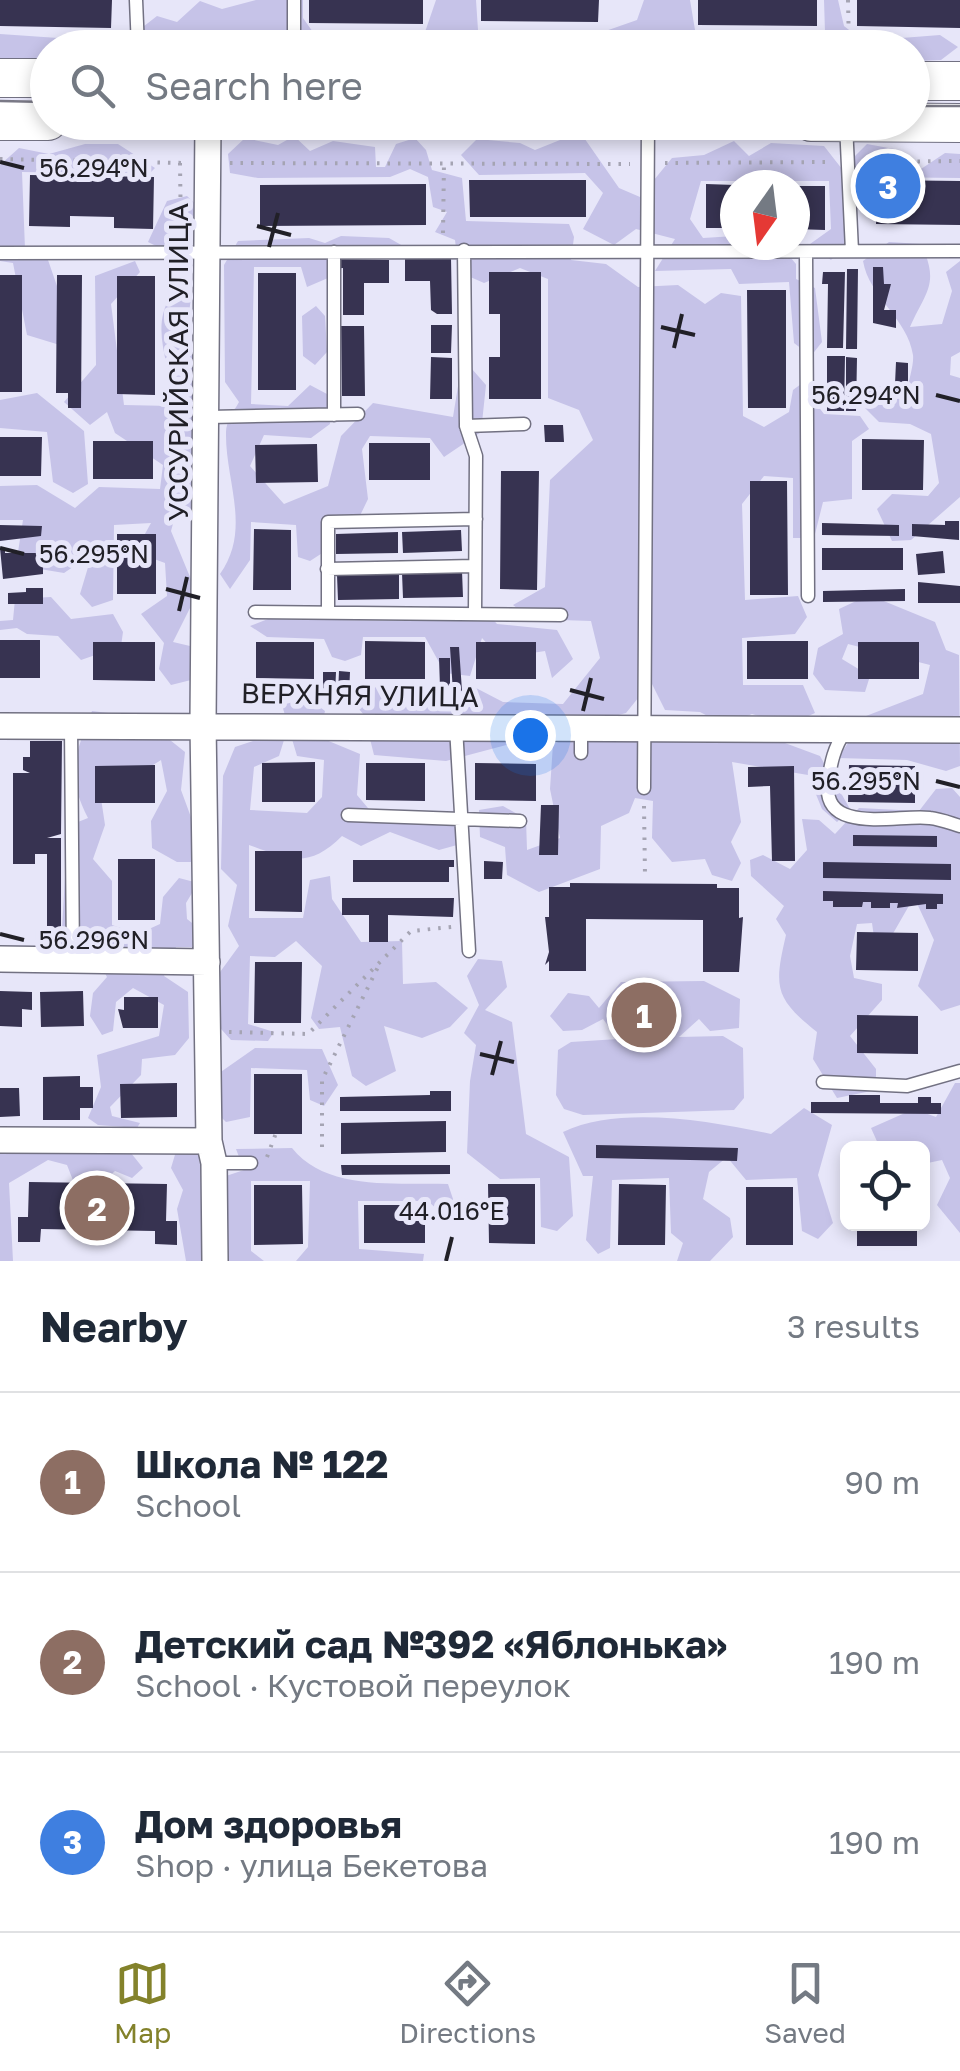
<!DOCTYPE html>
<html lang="en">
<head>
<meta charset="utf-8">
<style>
  :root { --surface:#fff; --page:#f2f2f3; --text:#1f2937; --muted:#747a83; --line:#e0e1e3; --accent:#83822b }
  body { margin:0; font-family:"Golos Text",sans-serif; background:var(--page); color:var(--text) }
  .controls { position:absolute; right:30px; bottom:30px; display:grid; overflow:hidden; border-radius:15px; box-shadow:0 5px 15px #0003 }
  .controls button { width:90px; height:90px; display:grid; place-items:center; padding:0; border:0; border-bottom:2px solid var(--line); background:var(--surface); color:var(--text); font:50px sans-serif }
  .compass { position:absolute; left:720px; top:170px; width:90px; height:90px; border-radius:50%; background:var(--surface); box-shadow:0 5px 15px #0003; rotate:194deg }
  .you { position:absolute; left:530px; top:735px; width:35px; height:35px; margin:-25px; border:8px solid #fff; border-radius:50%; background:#1a73e8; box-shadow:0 0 0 15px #1a73e833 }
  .badge { display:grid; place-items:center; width:65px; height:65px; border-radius:50%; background:var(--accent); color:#fff; font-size:32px; font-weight:700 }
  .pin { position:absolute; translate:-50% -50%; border:5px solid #fff; box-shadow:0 2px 10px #0006 }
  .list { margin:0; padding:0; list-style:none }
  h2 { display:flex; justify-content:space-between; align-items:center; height:130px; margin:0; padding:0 40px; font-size:42px }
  h2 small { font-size:32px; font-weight:400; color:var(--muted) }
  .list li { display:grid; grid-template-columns:65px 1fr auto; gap:30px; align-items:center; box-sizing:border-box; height:180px; padding:0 40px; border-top:2px solid var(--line) }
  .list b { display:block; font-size:38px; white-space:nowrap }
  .list p { margin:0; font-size:32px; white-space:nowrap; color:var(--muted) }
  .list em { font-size:32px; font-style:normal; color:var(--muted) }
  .icon { flex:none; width:55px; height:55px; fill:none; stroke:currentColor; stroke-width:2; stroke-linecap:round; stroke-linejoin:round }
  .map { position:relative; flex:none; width:960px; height:1261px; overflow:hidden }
  .search { position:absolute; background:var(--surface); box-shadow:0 5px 15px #0003; left:30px; right:30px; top:30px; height:110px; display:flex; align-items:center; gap:25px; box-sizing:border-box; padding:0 35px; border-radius:55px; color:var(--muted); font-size:38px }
  .sheet { height:670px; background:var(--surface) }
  nav { display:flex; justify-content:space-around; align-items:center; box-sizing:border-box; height:140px; border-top:2px solid var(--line); background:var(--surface); font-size:28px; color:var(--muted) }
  nav a { display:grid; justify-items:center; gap:5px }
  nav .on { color:var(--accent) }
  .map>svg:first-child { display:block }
  .green { fill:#c6c3e8 }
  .building { fill:#373351 }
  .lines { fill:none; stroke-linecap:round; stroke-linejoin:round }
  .lane-casing { stroke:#727182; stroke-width:15 }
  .street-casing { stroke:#727182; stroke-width:28 }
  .secondary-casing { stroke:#727182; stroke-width:40 }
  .path { stroke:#a5a4b3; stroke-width:4; stroke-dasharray:2.5 8; stroke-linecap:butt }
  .lane { stroke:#fff; stroke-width:12 }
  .street { stroke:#fff; stroke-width:25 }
  .secondary { stroke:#fff; stroke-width:38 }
  .tram { stroke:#7a7986; stroke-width:2.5 }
  .ticks { fill:none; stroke:#212027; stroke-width:4 }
  .labels { text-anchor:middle; stroke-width:10; stroke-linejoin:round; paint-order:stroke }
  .street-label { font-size:28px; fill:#212027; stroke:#e7e6f9 }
  .ticks-label { font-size:25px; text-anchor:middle; fill:#212027; stroke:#e7e6f9; stroke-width:10; stroke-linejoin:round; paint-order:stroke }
</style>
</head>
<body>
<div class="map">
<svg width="960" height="1261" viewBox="0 0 960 1261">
  <rect width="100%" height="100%" fill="#e7e6f9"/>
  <!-- green -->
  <path class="green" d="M256,0H303V18L315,35L382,31L424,35L436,0H476L479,45L525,32L527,47L178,48L174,43L169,47L112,48V40L130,37L157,16L177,22L200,1L222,9Z
    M644,0H690L696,36L798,32L820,40L819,47H578L577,41L637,20Z
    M824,0H838L844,26L863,41L940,35L958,47L941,60L913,61L912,48L841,47L825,32Z
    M0,34L58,38L65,47L48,48L47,61L0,59Z
    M580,132L619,188L640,197L672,158L704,155L734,141L749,156L771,143L824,146L842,169L867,144L894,149L918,171L945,153L960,154V178L869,177L857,171L856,234L831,260L810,244L831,229L829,181H701L690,219L703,238L735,236V245H780L796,264V279L815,288L822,342L811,356L794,343L789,282L739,284L731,269L655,271L675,239L636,229L614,245L583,229L603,193L585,173L479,175L461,155L477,139L520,143L535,150Z
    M294,136L310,151L333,141L375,147L376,167H385L396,144L415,138L426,150L432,170L462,178L466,221L569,224L574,237L571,260L606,264L638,287L678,285L705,304L721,293L741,296L743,416L764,427L789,412L793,390L801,384L824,414L860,416L869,429L852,441V499L823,502L814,538H793V478L764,476L742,504L745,600L798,596L807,617L795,634L742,638L743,685H803L815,713L789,725L752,714L725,725L700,712L665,710L651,682L626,713L446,761L374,755L364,715L353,702L379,685L429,698L476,688L503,702L563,704L600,658L591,621L531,619L513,605L545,587L550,480L593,440L579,410L548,398V279L520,268L484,283L459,272L455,240L435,232L447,212L433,207L428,177L410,169L390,177L258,178L230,173L228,154L245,138L278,145Z
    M85,144H118L155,168L149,174L114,172L100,165L86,173L22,172L25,249L48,260L67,315L63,346L27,335L13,263L0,261V165L19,148L49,154Z
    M187,196L203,211L190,237L172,238L164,250L148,242L167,201Z
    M341,236L389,238L403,246L398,258L342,254L328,278L307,287L301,267H254L251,404L288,406L310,385L327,394L330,424L311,438L264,435L250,466L284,504L328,486L341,436L373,403L453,417L459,380L472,369L486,385L481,432L444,457L430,438L370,436L362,449L368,499L355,526L333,529L330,548L310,561L298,557L296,525L251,522L250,560L230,589L220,574C252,529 225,481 226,432C226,422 234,411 239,402L225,382L224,265L238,241L309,238L325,243Z
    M889,242L921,244C940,284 926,291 910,327L942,324L952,291L946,272L960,261V352L951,357L950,375L960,378V497L911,540L892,541L877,509L892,494L928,496L939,483L931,434L910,424L879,422L863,406L868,386L908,388C909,378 914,365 913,355C908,319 869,297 863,261Z
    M135,261L140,272L111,304L124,405L171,406C174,366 148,333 171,295L191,298L184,350L205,360L200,401L218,468L201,517L174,520L171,531L197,594L173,642L207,650V676L171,685L159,669L164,643L141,614L167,596L165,563L135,552L151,523L114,525L113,600L92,607L80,594L92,554L64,573L16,565L23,520H0V486L37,485L75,508L99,487L160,489L163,465L115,433L107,412L90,425L64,402L96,365L95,276Z
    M316,306L325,316L327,352L315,365L303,356L302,316Z
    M37,393L84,431L88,484L73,493L53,482L47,432L0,428V400Z
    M869,595L935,622L946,650L959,655L960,766L946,771L907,760L838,758L866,716L923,694L930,665L848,644L842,659L870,676L865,692L825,690L813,674L818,648L843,634L839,609Z
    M51,597L71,619L113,614L123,632L121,646L81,660L58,636L27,634L17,628L0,630V621L13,620L15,599Z
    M430,606L482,607L497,624L557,630L573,659L552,678L545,651L500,658L482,638L470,676L445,673L425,637H363L361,655L345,661L332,657L324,639L267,637L250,626L268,619L410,621Z
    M308,698L325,711L319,737L360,754L357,795L373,814L437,811L462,826L457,845L439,850L390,832L361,846L342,836C309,869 290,860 249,845V918H303L310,880L330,876L332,899L361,942L402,941L403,984L436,982L468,1008L450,1027L422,1038L384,1026L396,1071L366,1086L352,1076L340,1027L319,1029L311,1018L322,966L296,941L275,957L250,956L248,1024L274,1032L268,1041L231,1040L213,1020L212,983L239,946L228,926L237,885L221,869L223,776L235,747L268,736L284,740L279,756L254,767L250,810L307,813L322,797L324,760L297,756L282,705Z
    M92,711L108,713L115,738L165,736L185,752L181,790L199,839L191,862H177L152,848L151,821L167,791L161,760L134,777L99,785L105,825L93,859L112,881V925L138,934L160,924L163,897L179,878L198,883L186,903L187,919L201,930L199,947H176L164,976L188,992L189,1038L175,1055L142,1059L141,1075L110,1107L112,1116L140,1123L137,1128L98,1125L88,1118L101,1087L97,1055L159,1036L164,1005L133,988L116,1002L113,1031L102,1035L90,1016L93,993L107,977L95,955L81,964L61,946L68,826L88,818C66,776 75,754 92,711Z
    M611,723L684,731L722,743L755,732L820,756L850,809L837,822L822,809L808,775L732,762L741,822L731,842L741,863L732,881L712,875L705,859L672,862L652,838L653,801L635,798L629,813L601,826L600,869L539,892L507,875L505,847L480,837L479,810L503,806L526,819L527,850L560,838L550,789L553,744Z
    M952,788L960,797V1005L941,1011L918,986L934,940L914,897L887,944H875L872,923L857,924L850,956L854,978L882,984V1000L850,1036L876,1069V1090L837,1098L813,1059L817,1032C774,998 774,987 786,935L776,919L784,906L751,876L750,860L763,855L790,869L807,850L802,819L819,820L835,834L859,808L919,811L936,789Z
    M478,959L502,961L507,987L485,1010L512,1022L526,1134L569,1157L573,1216L557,1231L541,1227L540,1178L500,1179L467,1153L470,1081L476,1045L464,1033L479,1005L467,976Z
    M704,981L740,999L739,1028L710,1031L699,1019L679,1037L723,1036L743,1048L744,1098L734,1110L583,1115L564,1109L556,1095L558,1050L571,1042L618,1039L603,1019L582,1030L563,1031L550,1016L568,993L589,996L599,1008L621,982Z
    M255,1048L322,1049L338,1085L324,1106L310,1100L307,1070L251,1068L250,1117L226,1122L213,1109L215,1076Z
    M955,1083H960V1233L937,1205L950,1178L942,1160L923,1164L922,1148H880L871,1128L914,1109L936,1117Z
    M804,1108L832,1125L818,1175L833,1223L818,1239L802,1231L797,1178L746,1180L727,1157L709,1172L703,1199L730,1218L733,1237L710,1261H677L683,1243L671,1233L669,1178L612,1180L610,1248L598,1254L586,1240L593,1176H583L563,1132C620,1105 710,1121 771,1134Z
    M0,1144L127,1148L143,1168L132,1178L115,1171L92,1192L76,1188L67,1165L48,1160L9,1183L13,1261H0Z
    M177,1148L207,1153L211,1211L202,1227L211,1240L212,1261H186L177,1209L183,1190L171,1168Z
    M292,1148C327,1192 397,1182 448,1184L455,1205L441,1213L428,1201H358L359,1249L424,1254L423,1261H296L308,1247L310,1181H251V1251L264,1261H227L226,1176L244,1170L236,1149Z"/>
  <!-- building -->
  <path class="building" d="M0,0H112L111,28L0,26Z
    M309,0H423V24L309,23Z
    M481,0H599L598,22L481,21Z
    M698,0H817V26L698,25Z
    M857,0H960V28L857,26Z
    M30,175L154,177L153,229L114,228V217L70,216V227L29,226Z
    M469,180H586V217H470Z
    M877,180L960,181V225L876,224Z
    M426,184V225L260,226V185Z
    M706,184L735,185V228H706Z
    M795,186H825V230L795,229Z
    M451,258L452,314H437L431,310L430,281H405V259Z
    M334,259L389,260V283H364V315H343V268L334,269Z
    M873,267H883L884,284H891L884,310H896V328L873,323Z
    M847,269H858L857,349H846Z
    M489,272H541V399H489V357H500V314H489Z
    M823,272H845L843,348H827L828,284H822Z
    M258,273H296V390H258Z
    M0,275H22V392H0Z
    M57,275H82L81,408H68V393H56Z
    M117,276H155V395L117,394Z
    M747,290H786V408H748Z
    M431,325H452L451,353H431Z
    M341,326H364L365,396H342Z
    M827,356H845L844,411H827Z
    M431,357L452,358V399H430Z
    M846,357L857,358L856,411H846Z
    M896,362L908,363V384H895Z
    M544,425H563L564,442H545Z
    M0,437H42L41,476H0Z
    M862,439L924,440L923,490H862Z
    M93,441H153V479H93Z
    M369,443H430V480H369Z
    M317,444L318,482L256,483L255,445Z
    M501,471H539L537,590L500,589Z
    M750,481H787L788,595H750Z
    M945,521H959V540L912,536V524L945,525Z
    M822,523L899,525V536L822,535Z
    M0,525L42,526L41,536L0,541Z
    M254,529L291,530V590H253Z
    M461,530L462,551L403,553L402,532Z
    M398,532V553L336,554V534Z
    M117,534H156V594H117Z
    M0,548H5V553H43V574L3,579Z
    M822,548H903V570H822Z
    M943,551L945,573L918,575L916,554Z
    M462,571L463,597L403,598L402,573Z
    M399,573V599L338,600L337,575Z
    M918,582L960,586V603H918Z
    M26,588H43V604H8V593L26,592Z
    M905,589V601L823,602V591Z
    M0,640H40V678H0Z
    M365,641L425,642V679H365Z
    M747,641H808V679H747Z
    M93,642H155V681L93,680Z
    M256,642H314V679L256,678Z
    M476,642H536V679H476Z
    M858,642H919V679H858Z
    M450,647H459L462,691L453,692Z
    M439,658H450V687H440Z
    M339,671L350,672L349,695L338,694Z
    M323,672H336L335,694L323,693Z
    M30,741H62L61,834L47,838H61V933L47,934V854H35V864H13V773H30L23,770V757H30Z
    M315,762V802H262V763Z
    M366,763H425V801L366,800Z
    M475,763L536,764V801L475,800Z
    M155,765V803H95V766Z
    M849,765L915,766V803L848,802Z
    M794,766L795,861H772L770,786L748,787V767Z
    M541,805H559L558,855H539Z
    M853,835L937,836V847L853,846Z
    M255,851H302V912L255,911Z
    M118,859H155V920H118Z
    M353,860H454V867H449V882H353Z
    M484,861L503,862L502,879H484Z
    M823,862L951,864V880L823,878Z
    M570,883L717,884V888H739V918L743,917L739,972H703V920L586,919V971H549V961L545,965L549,952L545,917H549V887H570Z
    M823,891L943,894V904H937V909H926V904L897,908L898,903H890V908H871V902H863L862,907H833V901H823Z
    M342,898H454L453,917L388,915V942H369V915H342Z
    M857,932L918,933V971L856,970Z
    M255,962H302L301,1023H254Z
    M0,991L32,992V1010L22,1009V1027L0,1026Z
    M83,991L84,1026L41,1027L40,992Z
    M124,997H158V1028H123L118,1009L124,1010Z
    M857,1015L918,1016V1054L857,1053Z
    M254,1074H302V1134H254Z
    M80,1076V1087H93V1108H80V1120H43V1077Z
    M177,1083V1117L121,1118L120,1084Z
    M0,1088H19L20,1116L0,1117Z
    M430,1091H451V1111H340V1097L430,1095Z
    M849,1095H880V1103H918V1097H931V1103H941V1114L811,1113V1102H849Z
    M446,1121V1152L341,1154V1123Z
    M596,1145L738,1148L737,1161L596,1158Z
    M341,1165H450V1174L342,1175Z
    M29,1182L167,1184L166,1221H177V1245L155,1244V1231L41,1229L40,1242H18V1217H28Z
    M488,1184H535V1244L489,1243Z
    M619,1184L666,1185L665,1245H618Z
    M254,1185H302L303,1244L254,1245Z
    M746,1187H793V1245H746Z
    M364,1205H425V1243H364Z
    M857,1224H917V1246H857Z"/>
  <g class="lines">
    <!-- lane casing -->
    <g class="lane-casing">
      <path id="lane" d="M136,0L138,48
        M294,0V48
        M846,124L852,251
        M464,250L466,426L524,424
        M334,252V415
        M0,253L960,251
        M806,255L808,596
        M209,417L358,414
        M466,426L476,456L475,614
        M327,569L475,566
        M255,612L561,615
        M328,612V522L476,519
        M71,726L73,960
        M456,727L469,951
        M845,731C834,748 831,762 828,782C822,836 898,814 930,818C940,819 950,823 960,826
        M581,753V727
        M644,788L648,122
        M348,815L520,821
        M823,1082L907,1086L960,1071
        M214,1163H251"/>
    </g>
    <!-- street casing -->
    <g class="street-casing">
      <path id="street" d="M208,122L203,723L209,1141L214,1163L215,1261
        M0,726L960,730
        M0,959L207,962
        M0,1140L209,1141"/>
    </g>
    <!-- secondary casing -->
    <g class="secondary-casing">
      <path id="secondary" d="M0,78H48
        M912,81H960
        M0,121H48
        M811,122L960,123"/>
    </g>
    <!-- path -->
    <path class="path" d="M848,0L849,48
      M0,159L185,163
      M865,162L960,161
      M180,163L181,238
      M230,163L630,164
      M665,163L830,162
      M443,233L444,163
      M181,267V298
      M644,806L645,876
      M229,1032L308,1034L411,931L452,927
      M322,1147V1080L379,965
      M267,1157L276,1133"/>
    <!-- lane -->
    <use href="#lane" class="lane"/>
    <!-- street -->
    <use href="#street" class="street"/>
    <!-- secondary -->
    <use href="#secondary" class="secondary"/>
    <!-- tram -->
    <path class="tram" d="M0,101L48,102
      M912,106H960"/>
  </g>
  <!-- ticks -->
  <path class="ticks" d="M0,162L24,168M257,226L291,235M269,247L278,213M661,327L695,335M674,348L682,314M936,395L960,401M0,548L24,554M166,589L200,598M179,611L187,577M570,690L604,699M583,711L591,678M936,781L960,787M0,934L24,940M480,1054L514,1062M492,1075L501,1041M446,1261L452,1237"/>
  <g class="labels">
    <!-- street labels -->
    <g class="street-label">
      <text transform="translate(178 362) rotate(-90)" y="10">УССУРИЙСКАЯ УЛИЦА</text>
      <text transform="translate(360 695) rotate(1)" y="10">ВЕРХНЯЯ УЛИЦА</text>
    </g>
  </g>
  <g class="ticks-label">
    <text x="94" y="177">56.294°N</text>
    <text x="866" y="404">56.294°N</text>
    <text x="94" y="563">56.295°N</text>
    <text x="866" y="790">56.295°N</text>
    <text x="94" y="949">56.296°N</text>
    <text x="452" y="1220">44.016°E</text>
  </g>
</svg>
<div class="controls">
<button><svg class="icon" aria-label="locate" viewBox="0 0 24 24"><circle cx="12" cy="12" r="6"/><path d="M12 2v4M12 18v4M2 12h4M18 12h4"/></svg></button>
</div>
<svg class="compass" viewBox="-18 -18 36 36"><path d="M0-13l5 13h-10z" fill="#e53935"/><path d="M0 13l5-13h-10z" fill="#747a83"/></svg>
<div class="you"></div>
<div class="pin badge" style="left:644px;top:1015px;background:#8d6e63">1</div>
<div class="pin badge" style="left:97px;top:1208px;background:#8d6e63">2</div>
<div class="pin badge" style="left:888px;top:186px;background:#3f7fe0">3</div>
<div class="search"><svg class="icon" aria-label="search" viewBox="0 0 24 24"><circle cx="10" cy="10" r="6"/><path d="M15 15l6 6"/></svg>Search here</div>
</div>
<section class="sheet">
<h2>Nearby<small>3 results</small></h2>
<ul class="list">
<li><span class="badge" style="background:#8d6e63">1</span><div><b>Школа № 122</b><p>School</p></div><em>90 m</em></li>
<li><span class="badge" style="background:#8d6e63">2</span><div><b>Детский сад №392 «Яблонька»</b><p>School · Кустовой переулок</p></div><em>190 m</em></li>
<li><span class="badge" style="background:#3f7fe0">3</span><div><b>Дом здоровья</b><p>Shop · улица Бекетова</p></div><em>190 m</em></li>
</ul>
</section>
<nav>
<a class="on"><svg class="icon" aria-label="map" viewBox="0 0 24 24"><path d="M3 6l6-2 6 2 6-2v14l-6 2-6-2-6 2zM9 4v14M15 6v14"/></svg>Map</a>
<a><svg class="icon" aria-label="directions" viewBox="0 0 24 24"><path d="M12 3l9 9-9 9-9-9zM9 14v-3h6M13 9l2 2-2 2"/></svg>Directions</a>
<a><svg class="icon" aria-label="saved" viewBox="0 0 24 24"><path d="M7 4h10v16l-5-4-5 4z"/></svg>Saved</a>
</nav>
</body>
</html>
